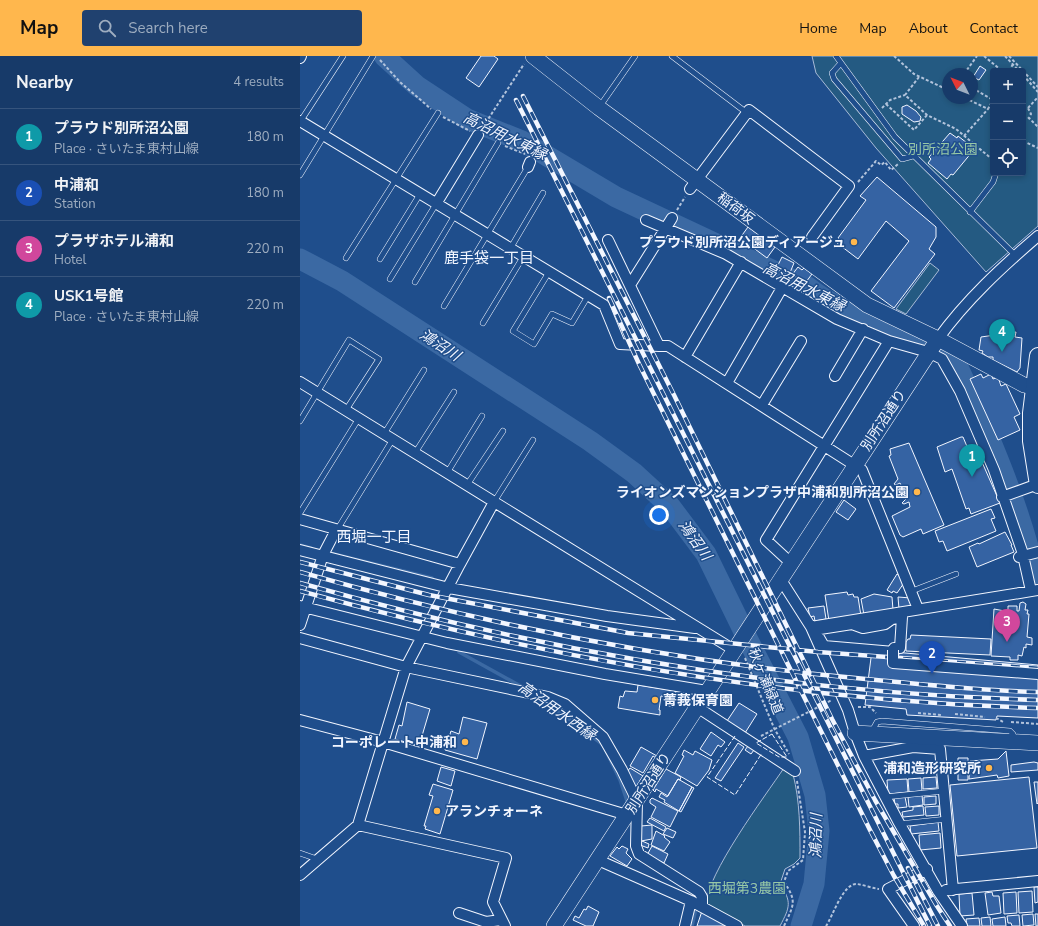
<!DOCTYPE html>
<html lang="en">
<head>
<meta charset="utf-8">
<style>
  :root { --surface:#173a69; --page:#20416f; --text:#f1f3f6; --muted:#9eadc0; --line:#36547d; --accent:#ffb74d }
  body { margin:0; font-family:"Nunito Sans","Noto Sans JP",sans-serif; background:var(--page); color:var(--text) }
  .controls { position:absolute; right:12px; top:12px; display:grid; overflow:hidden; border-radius:4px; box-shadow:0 2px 6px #0003 }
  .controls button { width:36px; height:36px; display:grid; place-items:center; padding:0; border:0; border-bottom:1px solid var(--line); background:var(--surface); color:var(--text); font:20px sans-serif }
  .compass { position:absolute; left:642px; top:12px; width:36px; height:36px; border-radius:50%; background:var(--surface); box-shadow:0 2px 6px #0003; rotate:312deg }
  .you { position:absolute; left:359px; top:459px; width:14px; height:14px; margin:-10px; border:3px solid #fff; border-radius:50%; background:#1a73e8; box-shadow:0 0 0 6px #1a73e833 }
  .badge { display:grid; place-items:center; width:26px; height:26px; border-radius:50%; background:var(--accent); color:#fff; font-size:13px; font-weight:700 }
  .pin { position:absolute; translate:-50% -33px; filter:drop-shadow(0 1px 2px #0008) }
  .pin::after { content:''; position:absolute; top:21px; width:14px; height:12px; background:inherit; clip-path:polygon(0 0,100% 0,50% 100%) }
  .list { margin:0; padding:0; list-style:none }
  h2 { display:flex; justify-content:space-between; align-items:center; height:52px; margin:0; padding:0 16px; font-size:17px }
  h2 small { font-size:13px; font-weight:400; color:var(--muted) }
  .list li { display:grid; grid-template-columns:26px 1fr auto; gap:12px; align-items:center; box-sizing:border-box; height:56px; padding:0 16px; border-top:1px solid var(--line) }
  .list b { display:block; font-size:15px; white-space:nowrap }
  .list p { margin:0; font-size:13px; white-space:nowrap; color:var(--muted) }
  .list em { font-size:13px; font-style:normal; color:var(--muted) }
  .icon { flex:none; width:22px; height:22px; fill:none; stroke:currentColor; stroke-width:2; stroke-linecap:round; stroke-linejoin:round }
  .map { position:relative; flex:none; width:738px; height:870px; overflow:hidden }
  header { display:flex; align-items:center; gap:24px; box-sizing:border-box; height:56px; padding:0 20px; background:var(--accent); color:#111 }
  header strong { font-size:19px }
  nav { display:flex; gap:22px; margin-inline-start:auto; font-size:14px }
  .search { width:280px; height:36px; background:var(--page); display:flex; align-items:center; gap:10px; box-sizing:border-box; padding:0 14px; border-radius:4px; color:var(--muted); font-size:15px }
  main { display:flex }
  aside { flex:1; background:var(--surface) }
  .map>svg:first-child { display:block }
  .green { fill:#245a82; stroke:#a8bbd7; fill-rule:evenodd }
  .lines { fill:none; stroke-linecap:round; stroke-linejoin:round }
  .stream { stroke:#3b69a3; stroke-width:3.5 }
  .river { stroke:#3b69a3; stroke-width:21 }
  .building { fill:#3563a3; stroke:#f2f6ff }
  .lane-casing { stroke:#f2f6ff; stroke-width:6 }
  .street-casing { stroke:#f2f6ff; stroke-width:12 }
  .secondary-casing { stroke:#f2f6ff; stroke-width:16 }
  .primary-casing { stroke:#f2f6ff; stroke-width:18 }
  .path { stroke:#b3c4dc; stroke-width:2; stroke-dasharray:3 2; stroke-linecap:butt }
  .lane { stroke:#1f4e8c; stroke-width:5 }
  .street { stroke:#1f4e8c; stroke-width:10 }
  .secondary { stroke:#1f4e8c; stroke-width:15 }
  .primary { stroke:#1f4e8c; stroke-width:16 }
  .rail-casing { stroke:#f2f6ff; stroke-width:4.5 }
  .rail { stroke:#1f4e8c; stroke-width:3; stroke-dasharray:9; stroke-linecap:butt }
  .street-bridge-casing { stroke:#f2f6ff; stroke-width:12; stroke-linecap:butt }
  .street-bridge { stroke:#1f4e8c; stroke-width:10 }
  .fence { stroke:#f2f6ff; stroke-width:1; stroke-dasharray:5 2; stroke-linecap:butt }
  .poi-dot { fill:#ffb74d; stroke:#1f4e8c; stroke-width:1.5 }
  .labels { text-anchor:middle; stroke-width:3; stroke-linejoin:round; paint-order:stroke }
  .park-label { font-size:14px; fill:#97c8a6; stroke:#1f4e8c }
  .street-label { font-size:14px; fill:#f2f6ff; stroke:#1f4e8c }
  .poi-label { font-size:14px; font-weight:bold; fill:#f2f6ff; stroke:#1f4e8c; text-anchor:end }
  .water-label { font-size:15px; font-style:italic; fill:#f2f6ff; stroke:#1f4e8c }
  .neighbourhood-label { font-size:15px; fill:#f2f6ff; stroke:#1f4e8c }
</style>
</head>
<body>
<header>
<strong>Map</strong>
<div class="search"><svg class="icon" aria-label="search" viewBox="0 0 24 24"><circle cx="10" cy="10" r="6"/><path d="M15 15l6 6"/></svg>Search here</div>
<nav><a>Home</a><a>Map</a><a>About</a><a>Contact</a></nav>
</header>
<main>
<aside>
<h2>Nearby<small>4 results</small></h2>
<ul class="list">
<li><span class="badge" style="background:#0f9aa8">1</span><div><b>プラウド別所沼公園</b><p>Place · さいたま東村山線</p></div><em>180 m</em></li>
<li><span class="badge" style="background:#1a4fb4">2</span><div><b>中浦和</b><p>Station</p></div><em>180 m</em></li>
<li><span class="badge" style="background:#d1479c">3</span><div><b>プラザホテル浦和</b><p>Hotel</p></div><em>220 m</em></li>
<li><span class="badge" style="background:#0f9aa8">4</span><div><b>USK1号館</b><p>Place · さいたま東村山線</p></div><em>220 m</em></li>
</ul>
</aside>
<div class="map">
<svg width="738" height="870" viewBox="0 0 738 870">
  <rect width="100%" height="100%" fill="#1f4e8c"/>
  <!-- green -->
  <path class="green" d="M512,0H738V170L686,216L576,92L516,17ZM693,15H723V117H693ZM648,18H672V42H648Z
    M630,207L639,214L606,258L596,253Z
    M484,712L493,718C500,746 500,773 500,802L494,808L485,813L480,828C492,846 490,851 480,870H445L406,849C406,819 465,740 484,712Z"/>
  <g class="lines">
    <!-- stream -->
    <path class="stream" d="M0,489L11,492
      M30,497L132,522
      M159,596L226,633
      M245,645L302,688
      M306,695L320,724L328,748
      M392,870L397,848"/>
    <!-- river -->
    <path class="river" d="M84,0L117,30L167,63L222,85L316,141L508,231C542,259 588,267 627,287C637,292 648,296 655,305C688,376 721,452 738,530
      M0,203L42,225L290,385L334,417L370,450L406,498L448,584L498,681L515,739L519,775L514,828L501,870"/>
  </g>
  <!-- building -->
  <path class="building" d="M181,0H194L198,3L179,31L166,22Z
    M680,10L686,14L679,24L673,21Z
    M607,49L616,55L621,61L620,65L614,66L602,58V51Z
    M650,77L657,82L658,80L667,87L665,90L672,96L653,119L651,118L647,123L628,107L631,103L629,101Z
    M577,121L636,171V181L629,193L635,198L594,252L571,235L609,185L586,165L558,203L537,187L540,184L538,182L566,144L560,140Z
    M448,171L475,191L467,202L440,182Z
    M482,201L494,207L489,219L476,213Z
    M498,211L502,214L504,212L512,218L506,226L492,219Z
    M716,276L715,281L722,282L720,312L717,316L693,304V301H688L682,297L683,295L679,294L681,281Z
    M681,318L683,322L691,318L693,323L698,321L701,330L706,328L720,358L714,361L720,374L698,384L670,323Z
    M661,381H663L671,400L678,397L700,447L671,458L669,452L666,453L652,413L645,416L637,391Z
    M609,387L644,469L623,478L621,473L603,481L600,479L592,460L610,451L609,446L604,448L602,447L607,442L600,427L596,429L594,428L598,423L589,400L591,399L590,393Z
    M544,444L556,453L548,464L536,456Z
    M691,453L695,462L691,463L696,475L647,495L643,485L639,486L635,475Z
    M705,476L712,489H711L714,496L677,511L669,491L678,487L679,488Z
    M597,518L606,524L597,537L593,535L592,537L587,534Z
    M547,536L548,539L553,538L554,541H558L561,560L529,565L525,539Z
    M574,538L592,541L593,554L564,559L561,543Z
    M598,541L611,542L614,551L599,553Z
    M723,546L726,548L725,554H728L727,558H729L727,581L732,582V589L726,588V592L724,591L722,600L718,599V604H710V601L691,600L694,553L705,555L708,554V550H717V555H719L720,547Z
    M524,550L526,563L515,565L514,560L510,561L508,552Z
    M611,579L691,583L690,599L606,595V586L608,583H610Z
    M572,594L738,609V662L697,660L696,664L607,659L606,653L565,649Z
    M338,629L376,635L373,651L366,649L368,641L361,640L359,654H360V659L318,652L320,640L323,641L325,635L337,636Z
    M107,646L130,653L119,690L95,683L99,669L102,670Z
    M439,647L457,658L445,677L427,665Z
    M163,661L187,667L177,703L145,694L151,675L159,678Z
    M411,676L425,686L421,691L418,689L411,700L400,693Z
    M438,687L444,691L421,725L415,722Z
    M448,690L454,694L451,698L445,694Z
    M341,691L357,700L356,702L353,700L343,717L330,710Z
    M384,694L393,699L395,695L412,704L409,714L397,730L375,717L384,700L382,699Z
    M706,695L709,720L698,722L697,719L669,723L670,705L698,703Z
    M658,702H668V724H658Z
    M734,706L738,707V714L711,716V709Z
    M141,711L155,715L151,730L137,725Z
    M330,712L343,720L336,731L327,716Z
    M366,713L381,721L380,724L378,723L368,740L356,733L355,736L353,734Z
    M636,721L637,732L623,733V722Z
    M729,721L737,792L657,800L650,729Z
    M621,722L622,735L609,736L608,723Z
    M378,723L392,731L379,755L364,746L365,744L359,741L361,737L367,741Z
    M607,723L608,736L588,738L587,724Z
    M734,726H738V747L737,748Z
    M133,728L153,734L140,778L125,773L126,770H124L133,740L129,739Z
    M392,731L394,732L381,756L379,755Z
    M622,739L623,749L609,751L608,741Z
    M636,740V748L624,749V741Z
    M605,741L607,751L598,752V748H595L594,742Z
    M352,742L378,755L370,771L351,761L356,751L350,747V744Z
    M623,750L624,759L603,761L602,756L613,754V751Z
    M639,750V759L626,760L625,751Z
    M350,762L366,771L364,775L347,766Z
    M638,766L639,775L611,778L610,770Z
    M352,769V783L341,785V770Z
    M367,772L376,776L373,782L363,778Z
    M356,775L365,780L364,781L370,786L364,795L351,789Z
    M640,777L641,792L620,794L619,779Z
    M342,785L349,788L348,792L340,789Z
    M322,790L328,793L326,797L332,803L327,810L310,800L317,791L319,793Z
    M352,790L368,798L364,807L347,799Z
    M734,831H738V846L735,847Z
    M732,835L733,856L719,857L718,836Z
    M692,836L693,840H699L701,857L688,859L685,837Z
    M716,836L717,857L704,858L703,837Z
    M672,837L674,859L660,860L659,838Z
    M288,850L299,856L293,870H286L273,864L275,860L279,862L284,853L286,854Z
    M402,855L427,870H397Z
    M733,858L734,869L723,870L722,859Z
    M735,858H738V870H736Z
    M719,859L720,870H712L711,867H708L707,860Z
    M690,861L691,870H682L681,862Z
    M705,861L706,870H693L692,863Z
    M679,862L680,870H667L666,863Z"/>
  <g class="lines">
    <!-- lane casing -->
    <g class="lane-casing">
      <path id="lane" d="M372,0L447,57
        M536,0L595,81L716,200
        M541,7L532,17L534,23L602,103L613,100
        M300,50L335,0
        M0,66L43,0
        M0,119L73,0
        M670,156L693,126L696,117
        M210,193L243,137
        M46,202L138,57
        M80,203L120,138
        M249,216L213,275L234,288L252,258L272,267L288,240
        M90,223L136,148
        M115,226L198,87
        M144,250L228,111
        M183,267L223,201
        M0,365L49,284L79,303L46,354
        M84,378L124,314
        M115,397L154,336
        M147,417L182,360
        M167,429L203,375
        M194,446L233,384
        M0,457L59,362
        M37,474L93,383
        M612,535L656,518
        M571,677L577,666L582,665L710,675L713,678L715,685
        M585,741L644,735
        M599,768L647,763
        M0,797L17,803"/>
    </g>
    <!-- street casing -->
    <g class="street-casing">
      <path id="street" d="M0,2L1,0
        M0,65L304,249L320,288L359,290
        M228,111L230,106
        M390,133L449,54L549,130L512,181
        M136,148L178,79
        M346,164L426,198L537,263L589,285L628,296L642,303L660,335L694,414L722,495L731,535
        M308,184L359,290H368L562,414L618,553
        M330,229L372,162
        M638,283C666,244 702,211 738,180
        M385,301L441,206
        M535,320L563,273
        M0,326L434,594
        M427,327L483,230
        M462,349L501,285
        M702,441L738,428
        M0,463L160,508L194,446
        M0,494L149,532L307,560L395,572
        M719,501L738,496
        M492,508L466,484L589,285
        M481,524L511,571L548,654L555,677L564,700L598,765L638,835L662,870
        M0,550L147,587L305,618L407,635
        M602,561L600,592H594V596L524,590L517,578L520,573L552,568L563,572L585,568L592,563Z
        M0,569L23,499L36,474
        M511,571L738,534
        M0,582L106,611L248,641L265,648L303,681L322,714L337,745L336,790L339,798L399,836L402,841V851
        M397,651L495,715
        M0,664L83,686L327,759
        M564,700L613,691L640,693L653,834
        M58,769L106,611L160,508
        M298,804L391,845L437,870
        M0,819L58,769L206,802L193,846L205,870
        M646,834L738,825
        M159,857L186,866L201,864
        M385,870L391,845
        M614,870L588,833L627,813"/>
    </g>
    <!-- secondary casing -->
    <g class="secondary-casing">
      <path id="secondary" d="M233,0L299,52L567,249L638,283L724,329L733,331
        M555,677L738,687
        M254,870L638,283"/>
    </g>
    <!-- primary casing -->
    <g class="primary-casing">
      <path id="primary" d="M738,300L731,357V385L738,429"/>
    </g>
    <!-- path -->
    <path class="path" d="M594,0L614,18L648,34
      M684,0L702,15
      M705,0L719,15
      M709,0L738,31
      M80,4L100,26L131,53
      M709,15L713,8
      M664,18L677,0
      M723,19L738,36
      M619,21L605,39L627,59L656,73L693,104
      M672,32L693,44
      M665,42L688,53L693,44
      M586,48L614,74L627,59
      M582,52L590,44L605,39
      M723,52H728L738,41
      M728,52L731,58L729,62
      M143,61L170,75
      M723,64L729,62L738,71
      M183,71L224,8
      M664,80L688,53
      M723,85L738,92
      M205,90L225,98
      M558,126L576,105L581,109L585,106L591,114L598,108
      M377,154L385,141
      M445,602L474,672L489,698
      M558,651H570L576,657
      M618,657L641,659
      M655,658L685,661
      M696,662L703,666
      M711,666L738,668
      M461,680L532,644
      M484,870C493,850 498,846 484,826L488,815L503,804L505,776L497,725
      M526,870C533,860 543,827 557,828C564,829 572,832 579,833"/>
    <!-- lane -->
    <use href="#lane" class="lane"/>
    <!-- street -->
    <use href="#street" class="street"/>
    <!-- secondary -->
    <use href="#secondary" class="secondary"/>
    <!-- primary -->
    <use href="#primary" class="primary"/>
    <!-- rail casing -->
    <g class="rail-casing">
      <path id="rail" d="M223,40L374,339L532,663L575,744L637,850L650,870
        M216,44L630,870
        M309,242L339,308L570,774L594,820L624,870
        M0,506L129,539L328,577L518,596L738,612
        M0,516C189,570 381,607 576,624C630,629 684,635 738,636
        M0,527C240,595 488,637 738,644
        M0,535C241,601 488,645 738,652
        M608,812L638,870"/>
    </g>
    <!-- rail -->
    <use href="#rail" class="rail"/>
    <!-- street-bridge casing -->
    <g class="street-bridge-casing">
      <path id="street-bridge" d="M593,594V607L738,618"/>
    </g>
    <!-- street-bridge -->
    <use href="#street-bridge" class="street-bridge"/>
    <!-- fence -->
    <path class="fence" d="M472,678L487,701H479L456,687Z
      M435,680L407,721L435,739L462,697"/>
  </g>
  <!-- markers -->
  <g class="poi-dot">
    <circle cx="554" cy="186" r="4"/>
    <circle cx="617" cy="436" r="4"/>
    <circle cx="355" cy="644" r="4"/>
    <circle cx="165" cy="686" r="4"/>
    <circle cx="689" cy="712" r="4"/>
    <circle cx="137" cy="755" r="4"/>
  </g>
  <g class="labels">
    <!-- park labels -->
    <g class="park-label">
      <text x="643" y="98">別所沼公園</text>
      <text x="447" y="837">西堀第3農園</text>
    </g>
    <!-- street labels -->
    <g class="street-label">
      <text transform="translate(436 152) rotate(37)" y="5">稲荷坂</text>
      <text transform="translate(583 364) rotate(-57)" y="5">別所沼通り</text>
      <text transform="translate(466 625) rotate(68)" y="5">秋ヶ瀬緑道</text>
      <text transform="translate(348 727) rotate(-57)" y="5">別所沼通り</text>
    </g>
    <!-- poi labels -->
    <g class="poi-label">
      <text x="546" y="191">プラウド別所沼公園ディアージュ</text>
      <text x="609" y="441">ライオンズマンションプラザ中浦和別所沼公園</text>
      <text x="363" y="649" text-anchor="start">菁莪保育園</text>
      <text x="157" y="691">コーポレート中浦和</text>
      <text x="681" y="717">浦和造形研究所</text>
      <text x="145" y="760" text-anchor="start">アランチォーネ</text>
    </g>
    <!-- water labels -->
    <g class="water-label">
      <text transform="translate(205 80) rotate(26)" y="5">高沼用水東縁</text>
      <text transform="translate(504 231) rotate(27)" y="5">高沼用水東縁</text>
      <text transform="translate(140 289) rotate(33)" y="5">鴻沼川</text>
      <text transform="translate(395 484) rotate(55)" y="5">鴻沼川</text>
      <text transform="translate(257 655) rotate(35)" y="5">高沼用水西縁</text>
      <text transform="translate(516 780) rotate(-89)" y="5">鴻沼川</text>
    </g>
    <!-- neighbourhood labels -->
    <g class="neighbourhood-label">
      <text x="189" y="207">鹿手袋一丁目</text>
      <text x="74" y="486">西堀一丁目</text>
    </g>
  </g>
</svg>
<div class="controls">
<button>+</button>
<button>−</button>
<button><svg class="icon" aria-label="locate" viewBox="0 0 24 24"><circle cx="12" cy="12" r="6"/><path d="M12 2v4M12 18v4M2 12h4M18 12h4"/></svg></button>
</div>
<svg class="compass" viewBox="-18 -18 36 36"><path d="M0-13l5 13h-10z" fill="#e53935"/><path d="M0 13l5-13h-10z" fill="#9eadc0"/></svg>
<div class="you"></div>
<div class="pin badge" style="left:672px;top:421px;background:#0f9aa8">1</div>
<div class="pin badge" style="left:632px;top:618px;background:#1a4fb4">2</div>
<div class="pin badge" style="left:707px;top:586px;background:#d1479c">3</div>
<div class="pin badge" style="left:702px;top:296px;background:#0f9aa8">4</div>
</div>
</main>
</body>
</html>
